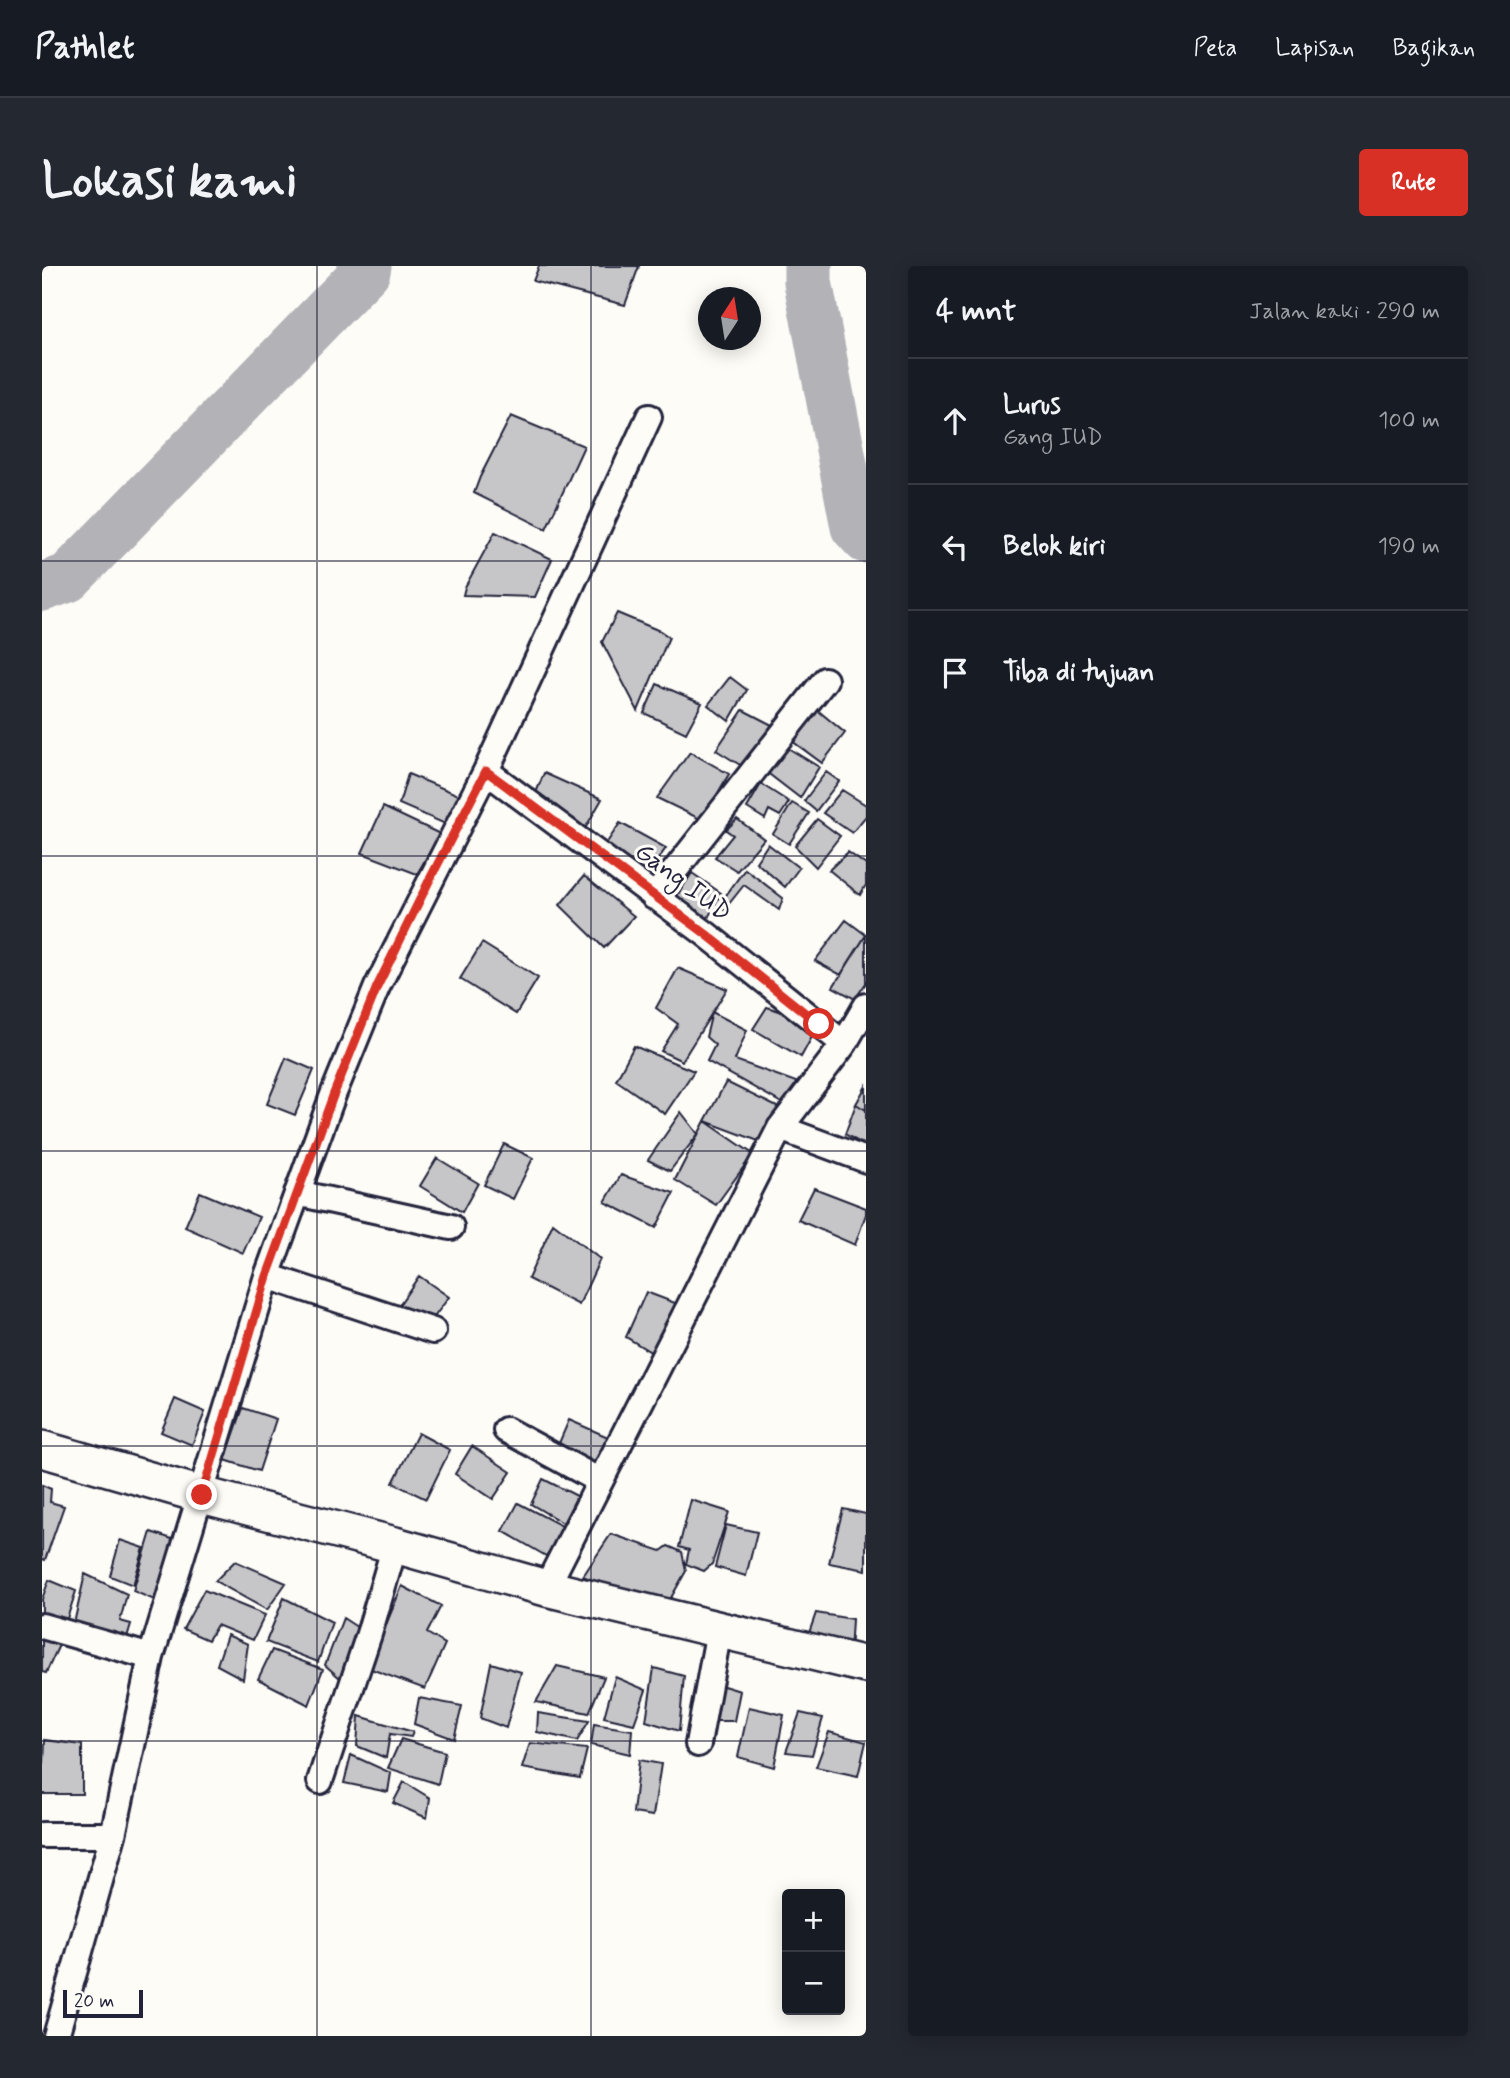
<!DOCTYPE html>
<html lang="id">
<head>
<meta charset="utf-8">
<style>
  :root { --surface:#171b24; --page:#242831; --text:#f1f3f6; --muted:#9ea1a6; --line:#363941; --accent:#d93025 }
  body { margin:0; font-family:Mynerve,sans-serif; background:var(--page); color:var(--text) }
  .controls { position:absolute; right:21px; bottom:21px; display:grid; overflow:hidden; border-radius:7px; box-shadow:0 4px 18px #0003 }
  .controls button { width:63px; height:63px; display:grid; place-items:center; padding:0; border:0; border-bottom:2px solid var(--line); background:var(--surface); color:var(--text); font:35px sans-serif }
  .compass { position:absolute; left:656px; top:21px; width:63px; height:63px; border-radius:50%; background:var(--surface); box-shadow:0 4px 18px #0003; rotate:12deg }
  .scale { position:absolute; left:21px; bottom:18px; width:80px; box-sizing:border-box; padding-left:7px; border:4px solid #22223b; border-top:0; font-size:19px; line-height:24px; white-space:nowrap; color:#22223b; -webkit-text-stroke:5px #fdfcf7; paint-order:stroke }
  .stop { position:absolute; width:21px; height:21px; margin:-16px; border:5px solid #d93025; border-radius:50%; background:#fff }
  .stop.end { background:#d93025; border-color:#fff; box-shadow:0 2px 7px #0008 }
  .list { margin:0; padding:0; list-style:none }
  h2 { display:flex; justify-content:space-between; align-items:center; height:91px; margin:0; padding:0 28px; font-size:30px }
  h2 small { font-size:23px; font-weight:400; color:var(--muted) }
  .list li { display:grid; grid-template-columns:46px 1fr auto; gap:21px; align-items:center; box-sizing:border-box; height:126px; padding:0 28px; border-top:2px solid var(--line) }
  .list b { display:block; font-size:26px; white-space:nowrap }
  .list p { margin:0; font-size:23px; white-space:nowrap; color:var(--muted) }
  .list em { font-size:23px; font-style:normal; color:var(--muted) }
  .icon { flex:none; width:38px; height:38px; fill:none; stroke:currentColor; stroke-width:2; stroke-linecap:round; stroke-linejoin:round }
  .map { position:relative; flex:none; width:824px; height:1770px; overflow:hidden; border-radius:7px }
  header { display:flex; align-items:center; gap:42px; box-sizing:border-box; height:98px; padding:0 35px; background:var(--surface); border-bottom:2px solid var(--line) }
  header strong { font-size:33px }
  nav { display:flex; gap:38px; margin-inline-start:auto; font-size:24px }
  .intro { display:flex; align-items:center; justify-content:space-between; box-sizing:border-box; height:168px; padding:0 42px }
  h1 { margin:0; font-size:49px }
  .button { padding:18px 32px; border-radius:7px; background:var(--accent); color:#fff; font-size:24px; font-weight:700 }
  main { display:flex; gap:42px; padding:0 42px }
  aside { flex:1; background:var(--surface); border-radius:7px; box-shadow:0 4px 18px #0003 }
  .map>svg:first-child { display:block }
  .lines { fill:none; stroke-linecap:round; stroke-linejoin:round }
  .river { stroke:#b2b2b7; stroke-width:49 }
  .building { fill:#c6c6c8; stroke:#22223b; stroke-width:2 }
  .street-casing { stroke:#22223b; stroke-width:30 }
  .secondary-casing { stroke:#22223b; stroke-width:40 }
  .street { stroke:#fdfcf7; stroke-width:24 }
  .secondary { stroke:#fdfcf7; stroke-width:35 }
  .route { stroke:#d93025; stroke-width:9 }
  .grid { fill:none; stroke:#22223b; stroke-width:2; stroke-opacity:0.55 }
  .labels { text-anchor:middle; stroke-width:6; stroke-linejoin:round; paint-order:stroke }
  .street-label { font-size:26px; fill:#22223b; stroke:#fdfcf7 }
</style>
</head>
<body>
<header>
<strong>Pathlet</strong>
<nav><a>Peta</a><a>Lapisan</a><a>Bagikan</a></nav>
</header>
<div class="intro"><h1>Lokasi kami</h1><a class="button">Rute</a></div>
<main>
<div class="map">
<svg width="824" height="1770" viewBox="0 0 824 1770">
  <rect width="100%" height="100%" fill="#fdfcf7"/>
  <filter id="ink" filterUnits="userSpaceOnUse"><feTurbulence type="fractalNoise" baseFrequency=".0143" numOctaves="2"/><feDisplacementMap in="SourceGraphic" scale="14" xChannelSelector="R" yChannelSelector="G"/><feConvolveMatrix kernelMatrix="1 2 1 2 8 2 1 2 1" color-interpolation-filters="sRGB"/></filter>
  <g filter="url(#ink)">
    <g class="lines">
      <!-- river -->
      <path class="river" d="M766,0V16L813,261L824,273
        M0,321L26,312L324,5L325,0"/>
    </g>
    <!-- building -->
    <path class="building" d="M497,0H597L583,39L491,15Z
      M469,150L542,180L504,263L432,227L438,211Z
      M453,266L510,293L493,331L421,329L423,321Z
      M575,347L618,365L627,371L596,445L560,376Z
      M688,411L705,424L687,455L666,439Z
      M615,418L660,437L644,467L602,447Z
      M773,442L803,467L780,497L746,472Z
      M701,444L730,459L703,502L674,484Z
      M741,479L777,501L758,532L723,505Z
      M648,486L687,508L660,554L615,532Z
      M784,506L797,515L774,545L762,535Z
      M502,507L560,533L536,575L485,549Z
      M366,508L417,529L408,560L357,538Z
      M719,518L747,536L738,550L727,544L723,553L705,542Z
      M800,524L824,539V550L810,567L781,547Z
      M750,537L767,547L747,578L731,568Z
      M341,541L398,568L375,608L320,587Z
      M695,553L722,573L695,605L673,591L691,569L684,564Z
      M775,553L798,570L774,601L753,580Z
      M578,557L624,582L602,613L560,584Z
      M726,578L757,602L743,621L714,596Z
      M806,586L824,599V619L818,629L787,604Z
      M703,603L741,632L737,644L702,619L682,644L677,639Z
      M650,607L679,627L665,654L633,633Z
      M542,610L592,650L562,682L518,639Z
      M804,654L824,669L799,709L773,695Z
      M824,669V717L813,733L791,721Z
      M440,677L496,712L474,748L418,713Z
      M636,702L685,723L640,795L619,785L636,758L614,742Z
      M725,741L777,758L759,791L711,763Z
      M670,746L705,764L693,794L754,816L745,840L665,795L673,779L664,771Z
      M592,780L652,805L623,848L574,814Z
      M244,792L272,804L253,849L225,838Z
      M684,816L737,842L719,876L663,855Z
      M824,820V844L814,838Z
      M814,838L824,844V880L803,868Z
      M639,846L656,868L628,905L606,894Z
      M663,855L711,888L674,939L633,914Z
      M462,878L491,892L471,933L442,919Z
      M395,892L436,917L420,946L378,920Z
      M579,909L632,927L614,962L563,936Z
      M772,922L824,942V948L813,979L756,954Z
      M158,926L217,951L201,987L143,961Z
      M511,957L558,993L537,1039L486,1013Z
      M377,1010L407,1031L384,1062L355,1042Z
      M604,1026L641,1040L617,1091L584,1071Z
      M133,1133L163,1146L150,1179L119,1166Z
      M201,1142L234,1153L217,1205L183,1194Z
      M527,1154L573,1174L557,1208L514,1184Z
      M376,1167L408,1184L384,1233L351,1217Z
      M430,1180L469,1206L451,1233L413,1208Z
      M501,1213L535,1230L521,1257L489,1238Z
      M0,1219L9,1223L8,1236L22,1240L3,1294L0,1293Z
      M649,1234L687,1246L670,1298L662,1305L644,1298L647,1284L637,1281Z
      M476,1237L524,1262L504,1290L461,1265Z
      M801,1243L824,1248V1304L787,1297Z
      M684,1259L715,1266L704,1310L673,1301Z
      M109,1266L133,1274L117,1336L91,1325Z
      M569,1268L619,1285L626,1280L640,1286L644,1305L621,1346L541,1310Z
      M78,1274L102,1282L91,1319L68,1310Z
      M193,1295L244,1317L225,1344L173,1315Z
      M43,1308L85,1328L78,1355L89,1358L78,1395L27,1380Z
      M7,1314L34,1325L18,1374L0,1366V1333Z
      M360,1320L399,1340L385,1367L403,1378L383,1423L326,1402Z
      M162,1324L223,1349L211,1374L175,1359L166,1374L141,1363Z
      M242,1332L290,1356L276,1396L224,1376Z
      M774,1347L810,1353L808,1388L765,1373Z
      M301,1352L327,1369L299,1413L283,1399Z
      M185,1369L206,1378L201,1413L175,1399Z
      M0,1373L17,1379L4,1407L0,1406Z
      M230,1384L281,1403L267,1439L216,1413Z
      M449,1397L479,1406L464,1462L438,1452Z
      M515,1400L562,1411L547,1447L494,1436Z
      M612,1402L642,1410L637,1465L604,1455Z
      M573,1411L604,1424L592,1458L562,1451Z
      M675,1418L698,1425L692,1455H669Z
      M377,1432L420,1440L412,1473L372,1458Z
      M707,1441L742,1449L732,1501L696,1491Z
      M496,1447L547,1455L535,1475L495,1466Z
      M758,1447L781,1452L770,1489L744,1486Z
      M317,1450L371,1466L369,1471L348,1468L344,1492L315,1480Z
      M552,1458L590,1464L588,1488L549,1479Z
      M787,1466L824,1476L816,1510L774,1501Z
      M359,1473L403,1486L396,1518L346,1502Z
      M3,1474L40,1479V1528H0V1498H2Z
      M488,1477L545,1483L538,1512L480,1502Z
      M309,1489L349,1507L346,1526L302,1517Z
      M597,1494L619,1498L611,1550L591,1547Z
      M362,1516L388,1532L385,1552L351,1537Z"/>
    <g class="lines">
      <!-- street casing -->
      <g class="street-casing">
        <path id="street" d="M444,505L664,668L802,778
          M612,631L783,414
          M738,862L824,894
          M255,927L409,961
          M225,1010L391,1065
          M464,1164L558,1215
          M504,1322L738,862L802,778L824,740
          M0,1360L109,1391
          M656,1478L677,1364
          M278,1515L327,1368L353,1279
          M0,1569H71
          M14,1770L71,1569L109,1391L225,1010L291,829L335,721L444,505L607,151"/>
      </g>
      <!-- secondary casing -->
      <g class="secondary-casing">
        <path id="secondary" d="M0,1183L160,1229L353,1279L504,1322L824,1399"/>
      </g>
      <!-- street -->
      <use href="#street" class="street"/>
      <!-- secondary -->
      <use href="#secondary" class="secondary"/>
    </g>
  </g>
  <g class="lines" filter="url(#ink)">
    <!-- route -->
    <path class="route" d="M160,1229L225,1010L291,830L335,721L387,615L444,505L664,668L777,758"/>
  </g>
  <!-- grid -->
  <path class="grid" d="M275,0V1770M549,0V1770M0,295H824M0,590H824M0,885H824M0,1180H824M0,1475H824"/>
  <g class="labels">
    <!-- street labels -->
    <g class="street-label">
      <text transform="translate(642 615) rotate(37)" y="9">Gang IUD</text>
    </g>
  </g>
</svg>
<div class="controls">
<button>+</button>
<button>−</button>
</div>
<svg class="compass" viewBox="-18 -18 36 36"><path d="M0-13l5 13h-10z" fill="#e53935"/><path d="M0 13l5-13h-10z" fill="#9ea1a6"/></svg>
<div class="scale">20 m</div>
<div class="stop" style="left:777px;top:758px"></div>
<div class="stop end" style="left:160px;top:1229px"></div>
</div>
<aside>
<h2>4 mnt<small>Jalan kaki · 290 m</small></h2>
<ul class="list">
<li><svg class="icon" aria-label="ahead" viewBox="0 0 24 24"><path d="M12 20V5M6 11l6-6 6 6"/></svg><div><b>Lurus</b><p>Gang IUD</p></div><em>100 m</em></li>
<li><svg class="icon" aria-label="left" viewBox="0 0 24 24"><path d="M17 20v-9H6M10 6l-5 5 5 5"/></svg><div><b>Belok kiri</b></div><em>190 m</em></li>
<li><svg class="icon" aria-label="arrive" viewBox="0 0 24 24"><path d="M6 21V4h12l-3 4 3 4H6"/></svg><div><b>Tiba di tujuan</b></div></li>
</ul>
</aside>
</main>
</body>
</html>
